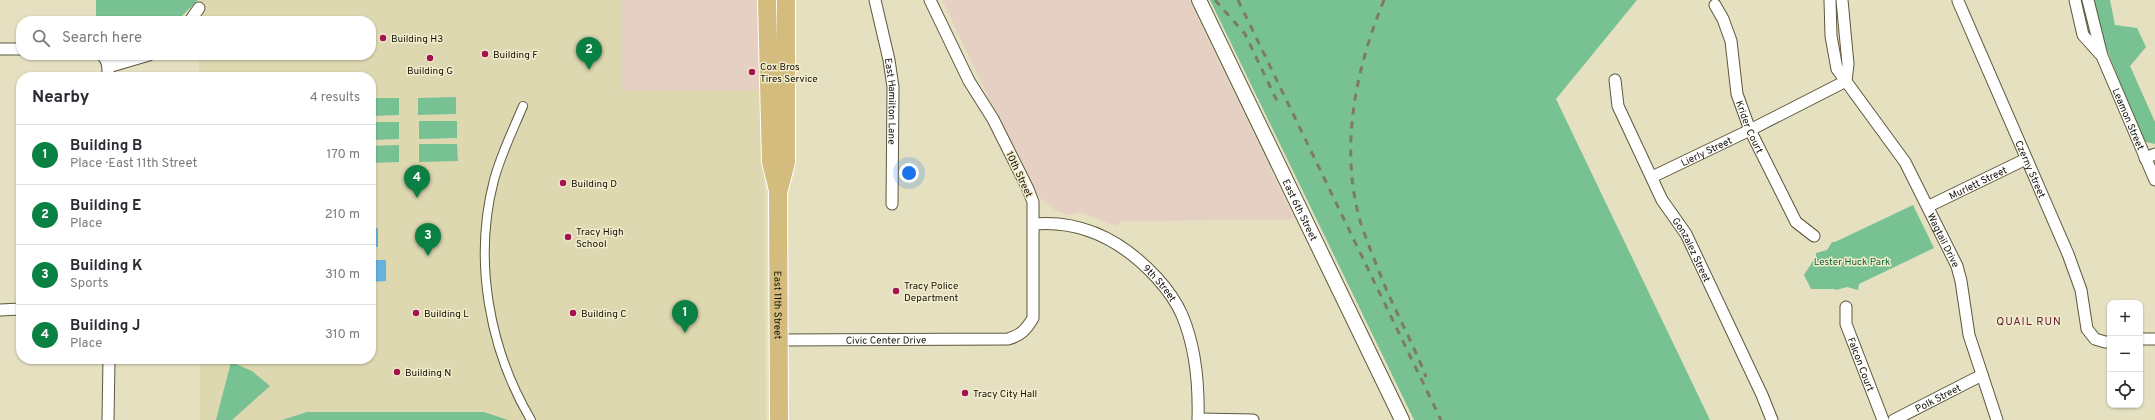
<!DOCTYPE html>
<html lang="en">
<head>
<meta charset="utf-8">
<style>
  :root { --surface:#fff; --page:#f7f7f7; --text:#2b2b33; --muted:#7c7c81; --line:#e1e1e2; --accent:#0b8043 }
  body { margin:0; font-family:Overpass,sans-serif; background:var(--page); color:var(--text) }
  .controls { position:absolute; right:12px; bottom:12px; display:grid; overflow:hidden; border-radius:8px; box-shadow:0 1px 3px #0004 }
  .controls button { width:36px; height:36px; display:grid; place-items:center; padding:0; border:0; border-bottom:1px solid var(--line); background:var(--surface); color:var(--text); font:20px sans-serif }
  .you { position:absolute; left:909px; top:173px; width:14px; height:14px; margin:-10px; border:3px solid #fff; border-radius:50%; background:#1a73e8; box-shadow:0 0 0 6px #1a73e833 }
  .badge { display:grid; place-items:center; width:26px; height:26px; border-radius:50%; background:var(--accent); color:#fff; font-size:13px; font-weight:700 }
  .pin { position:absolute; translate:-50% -33px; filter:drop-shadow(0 1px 2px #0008) }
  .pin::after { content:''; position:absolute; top:21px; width:14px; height:12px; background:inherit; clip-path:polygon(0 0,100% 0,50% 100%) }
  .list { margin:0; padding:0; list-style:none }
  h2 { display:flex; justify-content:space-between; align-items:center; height:52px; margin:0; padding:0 16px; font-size:17px }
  h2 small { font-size:13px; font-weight:400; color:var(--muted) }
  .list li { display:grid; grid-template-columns:26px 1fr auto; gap:12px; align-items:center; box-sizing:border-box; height:60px; padding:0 16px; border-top:1px solid var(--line) }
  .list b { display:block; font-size:15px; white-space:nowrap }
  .list p { margin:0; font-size:13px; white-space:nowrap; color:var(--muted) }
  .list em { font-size:13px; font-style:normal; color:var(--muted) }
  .icon { flex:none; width:22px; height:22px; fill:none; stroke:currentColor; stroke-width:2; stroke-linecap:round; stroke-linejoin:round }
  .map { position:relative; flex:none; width:2155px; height:420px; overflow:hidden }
  .search { position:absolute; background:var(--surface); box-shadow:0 1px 3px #0004; left:16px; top:16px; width:360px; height:44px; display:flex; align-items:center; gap:10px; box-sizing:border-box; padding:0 14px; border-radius:16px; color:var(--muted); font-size:15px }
  .panel { position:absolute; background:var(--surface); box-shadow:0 1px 3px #0004; left:16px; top:72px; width:360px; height:292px; border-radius:16px }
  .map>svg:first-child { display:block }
  .commercial { fill:#e6d0c4 }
  .built { fill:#ded8b0 }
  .green { fill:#78c192 }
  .water { fill:#66b2df }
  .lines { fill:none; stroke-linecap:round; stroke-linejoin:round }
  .pedestrian-casing { stroke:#5c583c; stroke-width:10 }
  .minor-casing { stroke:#5c583c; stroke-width:13 }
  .tertiary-casing { stroke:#5c583c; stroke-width:16 }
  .primary-casing { stroke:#fff; stroke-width:20 }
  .pedestrian { stroke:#fff; stroke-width:8 }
  .minor { stroke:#fff; stroke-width:11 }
  .tertiary { stroke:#fff; stroke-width:14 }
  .primary { stroke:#d3bc7d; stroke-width:18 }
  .rail { stroke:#7e7b65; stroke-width:3; stroke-dasharray:7 7; stroke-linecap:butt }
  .poi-dot { fill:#a41252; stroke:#f3edcd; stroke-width:1.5 }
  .labels { text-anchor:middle; stroke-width:3; stroke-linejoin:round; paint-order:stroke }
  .poi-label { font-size:10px; fill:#131106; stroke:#f3edcd; text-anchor:start }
  .street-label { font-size:10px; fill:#131106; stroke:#f3edcd }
  .park-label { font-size:10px; fill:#0b6237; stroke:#f3edcd }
  .neighbourhood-label { font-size:11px; letter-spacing:1px; fill:#642037; stroke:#f3edcd }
</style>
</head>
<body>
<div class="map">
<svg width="2155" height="420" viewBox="0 0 2155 420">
  <rect width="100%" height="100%" fill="#e5e0c0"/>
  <!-- commercial -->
  <path class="commercial" d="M621,0H762L764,90H622Z
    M942,0H1189L1294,218L1289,220L1121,221L1116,226L1081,212L1069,215L1056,211L1040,198L1030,184Z"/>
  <!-- built -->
  <path class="built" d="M199,0H621L622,90H764L766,420H200V359H371V77H199V55H371V21H199Z"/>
  <!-- green -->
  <path class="green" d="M96,0H198L177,21H96Z
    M1210,0H1637L1556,99L1710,420H1414Z
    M2080,0H2084L2090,35H2089Z
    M2094,0H2110L2115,25L2137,28L2146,47L2130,66L2155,122V144L2146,142L2142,138L2104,42Z
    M456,97V114L418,115V98Z
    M371,98H399V115L371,116Z
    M419,121H457V138L419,139Z
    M371,122H399V139L371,140Z
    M419,144H457L458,161L419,162Z
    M399,145V162L371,163V146Z
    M1913,205L1934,248L1859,284L1858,290L1847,287L1836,290L1834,289H1811L1804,275L1816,256V253L1827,250L1832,242H1835Z
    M231,362L252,371L270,386L232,420H216Z
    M307,412H484L508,420H282Z"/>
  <!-- water -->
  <path class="water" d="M371,228H378V247H371Z
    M371,260H386V281L371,282Z"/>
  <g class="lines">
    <!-- pedestrian casing -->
    <g class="pedestrian-casing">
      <path id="pedestrian" d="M523,106C513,130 501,154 494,180C473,260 489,349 531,420"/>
    </g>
    <!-- minor casing -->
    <g class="minor-casing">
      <g id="minor">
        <path id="s1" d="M875,0L889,60L893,87L892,204"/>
        <path id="s2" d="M1830,0L1831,36L1837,69L1905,162L1957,266L1961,281L1969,335L1997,420"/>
        <path d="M1842,0L1848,64L1846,81"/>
        <path d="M2075,0L2083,35L2100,54"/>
        <path id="s3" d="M2088,0L2102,56L2155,180"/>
        <path id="s4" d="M1958,1L2068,254L2081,290L2087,329L2095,339L2105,342H2110"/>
        <path id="s5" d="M1715,5L1723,19L1731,41L1737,94L1750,130L1796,222L1814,236"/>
        <path d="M190,21L199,8"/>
        <path d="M0,49H21"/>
        <path d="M102,55C109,61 108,69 108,77"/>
        <path d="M108,67L149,55"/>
        <path id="s6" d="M1615,80L1618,106L1662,200L1686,234L1762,395L1772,420"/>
        <path d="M2145,158L2155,154"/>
        <path id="s7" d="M1652,177L1750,130L1846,81"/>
        <path id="s8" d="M1929,206L2026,159"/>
        <path id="s9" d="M1034,224C1083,220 1124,242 1157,278C1167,289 1176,301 1182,315C1196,348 1199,385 1198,420"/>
        <path id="s10" d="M1846,307V324L1883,420"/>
        <path d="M0,310L21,309"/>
        <path d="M2140,339H2155"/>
        <path id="s11" d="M779,340L1008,339C1021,335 1026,330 1033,318V202L1028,189L993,119L969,81L930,0"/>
        <path d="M1199,419L1253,420"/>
        <path d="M108,420L109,359"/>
        <path id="s12" d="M1894,420L1982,375"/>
      </g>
    </g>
    <!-- tertiary casing -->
    <g class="tertiary-casing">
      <g id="tertiary">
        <path id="s13" d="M1199,0L1402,420"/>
      </g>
    </g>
    <!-- primary casing -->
    <g class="primary-casing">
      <g id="primary">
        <path id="s14" d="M767,0L771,162L778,190L779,420"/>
        <path d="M779,189L786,162V0"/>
      </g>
    </g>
    <!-- pedestrian -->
    <use href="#pedestrian" class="pedestrian"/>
    <!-- minor -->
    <use href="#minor" class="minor"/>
    <!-- tertiary -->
    <use href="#tertiary" class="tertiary"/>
    <!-- primary -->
    <use href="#primary" class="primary"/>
    <!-- rail -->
    <path class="rail" d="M1215,0L1245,34L1277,101
      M1238,0L1441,420
      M1384,0C1355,70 1339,150 1361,224C1368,244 1376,264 1384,284C1397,315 1414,345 1426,377"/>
  </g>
  <!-- markers -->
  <g class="poi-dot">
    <circle cx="383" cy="38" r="4"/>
    <circle cx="485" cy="54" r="4"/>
    <circle cx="430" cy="58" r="4"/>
    <circle cx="752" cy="72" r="4"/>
    <circle cx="563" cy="183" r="4"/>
    <circle cx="568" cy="237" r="4"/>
    <circle cx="896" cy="291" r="4"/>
    <circle cx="416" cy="313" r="4"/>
    <circle cx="573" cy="313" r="4"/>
    <circle cx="397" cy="372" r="4"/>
    <circle cx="965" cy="393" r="4"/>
  </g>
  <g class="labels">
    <!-- poi labels -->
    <g class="poi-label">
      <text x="391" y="42">Building H3</text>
      <text x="493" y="58">Building F</text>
      <text x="760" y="70">Cox Bros<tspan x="760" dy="12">Tires Service</tspan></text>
      <text x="430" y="74" text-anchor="middle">Building G</text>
      <text x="571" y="187">Building D</text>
      <text x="576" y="235">Tracy High<tspan x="576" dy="12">School</tspan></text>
      <text x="904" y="289">Tracy Police<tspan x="904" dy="12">Department</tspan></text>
      <text x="424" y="317">Building L</text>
      <text x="581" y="317">Building C</text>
      <text x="405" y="376">Building N</text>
      <text x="973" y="397">Tracy City Hall</text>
    </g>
    <!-- street labels -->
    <g class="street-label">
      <text dy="4" stroke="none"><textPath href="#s1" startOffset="103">East Hamilton Lane</textPath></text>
      <text dy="4" stroke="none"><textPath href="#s3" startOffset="126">Leamon Street</textPath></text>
      <text dy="4" stroke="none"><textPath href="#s5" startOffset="128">Krider Court</textPath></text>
      <text dy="4" stroke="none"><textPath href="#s7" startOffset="60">Lierly Street</textPath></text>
      <text dy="4" stroke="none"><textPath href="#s4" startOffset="183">Czerny Street</textPath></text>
      <text transform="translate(1020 174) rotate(65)" y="4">10th Street</text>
      <text dy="4" stroke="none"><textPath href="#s8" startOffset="54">Murlett Street</textPath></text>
      <text dy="4" stroke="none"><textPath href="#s13" startOffset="233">East 6th Street</textPath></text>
      <text dy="4" stroke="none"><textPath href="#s2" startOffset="272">Wagtail Drive</textPath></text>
      <text dy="4" stroke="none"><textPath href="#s6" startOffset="188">Gonzalez Street</textPath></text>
      <text dy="4" stroke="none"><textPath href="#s9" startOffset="145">9th Street</textPath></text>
      <text dy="4" stroke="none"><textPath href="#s14" startOffset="306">East 11th Street</textPath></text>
      <text dy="4" stroke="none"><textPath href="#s11" startOffset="107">Civic Center Drive</textPath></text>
      <text dy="4" stroke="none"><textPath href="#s10" startOffset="60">Falcon Court</textPath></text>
      <text dy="4" stroke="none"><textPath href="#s12" startOffset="49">Polk Street</textPath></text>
    </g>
    <!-- park labels -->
    <g class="park-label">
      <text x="1852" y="265">Lester Huck Park</text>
    </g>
    <!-- neighbourhood labels -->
    <g class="neighbourhood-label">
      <text x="2029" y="325">QUAIL RUN</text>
    </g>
  </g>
</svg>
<div class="controls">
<button>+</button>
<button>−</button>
<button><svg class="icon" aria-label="locate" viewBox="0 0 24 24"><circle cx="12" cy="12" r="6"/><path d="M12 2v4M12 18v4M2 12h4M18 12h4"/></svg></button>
</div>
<div class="you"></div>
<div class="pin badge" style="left:685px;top:333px">1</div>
<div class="pin badge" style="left:589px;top:70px">2</div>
<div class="pin badge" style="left:428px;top:256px">3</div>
<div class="pin badge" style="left:417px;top:198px">4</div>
<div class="search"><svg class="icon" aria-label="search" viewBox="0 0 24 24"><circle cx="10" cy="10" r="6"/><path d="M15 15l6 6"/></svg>Search here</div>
<section class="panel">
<h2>Nearby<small>4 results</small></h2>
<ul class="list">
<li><span class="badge">1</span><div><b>Building B</b><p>Place · East 11th Street</p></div><em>170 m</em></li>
<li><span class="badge">2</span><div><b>Building E</b><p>Place</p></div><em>210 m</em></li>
<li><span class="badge">3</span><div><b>Building K</b><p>Sports</p></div><em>310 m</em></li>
<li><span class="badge">4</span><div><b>Building J</b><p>Place</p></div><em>310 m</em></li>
</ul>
</section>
</div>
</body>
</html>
